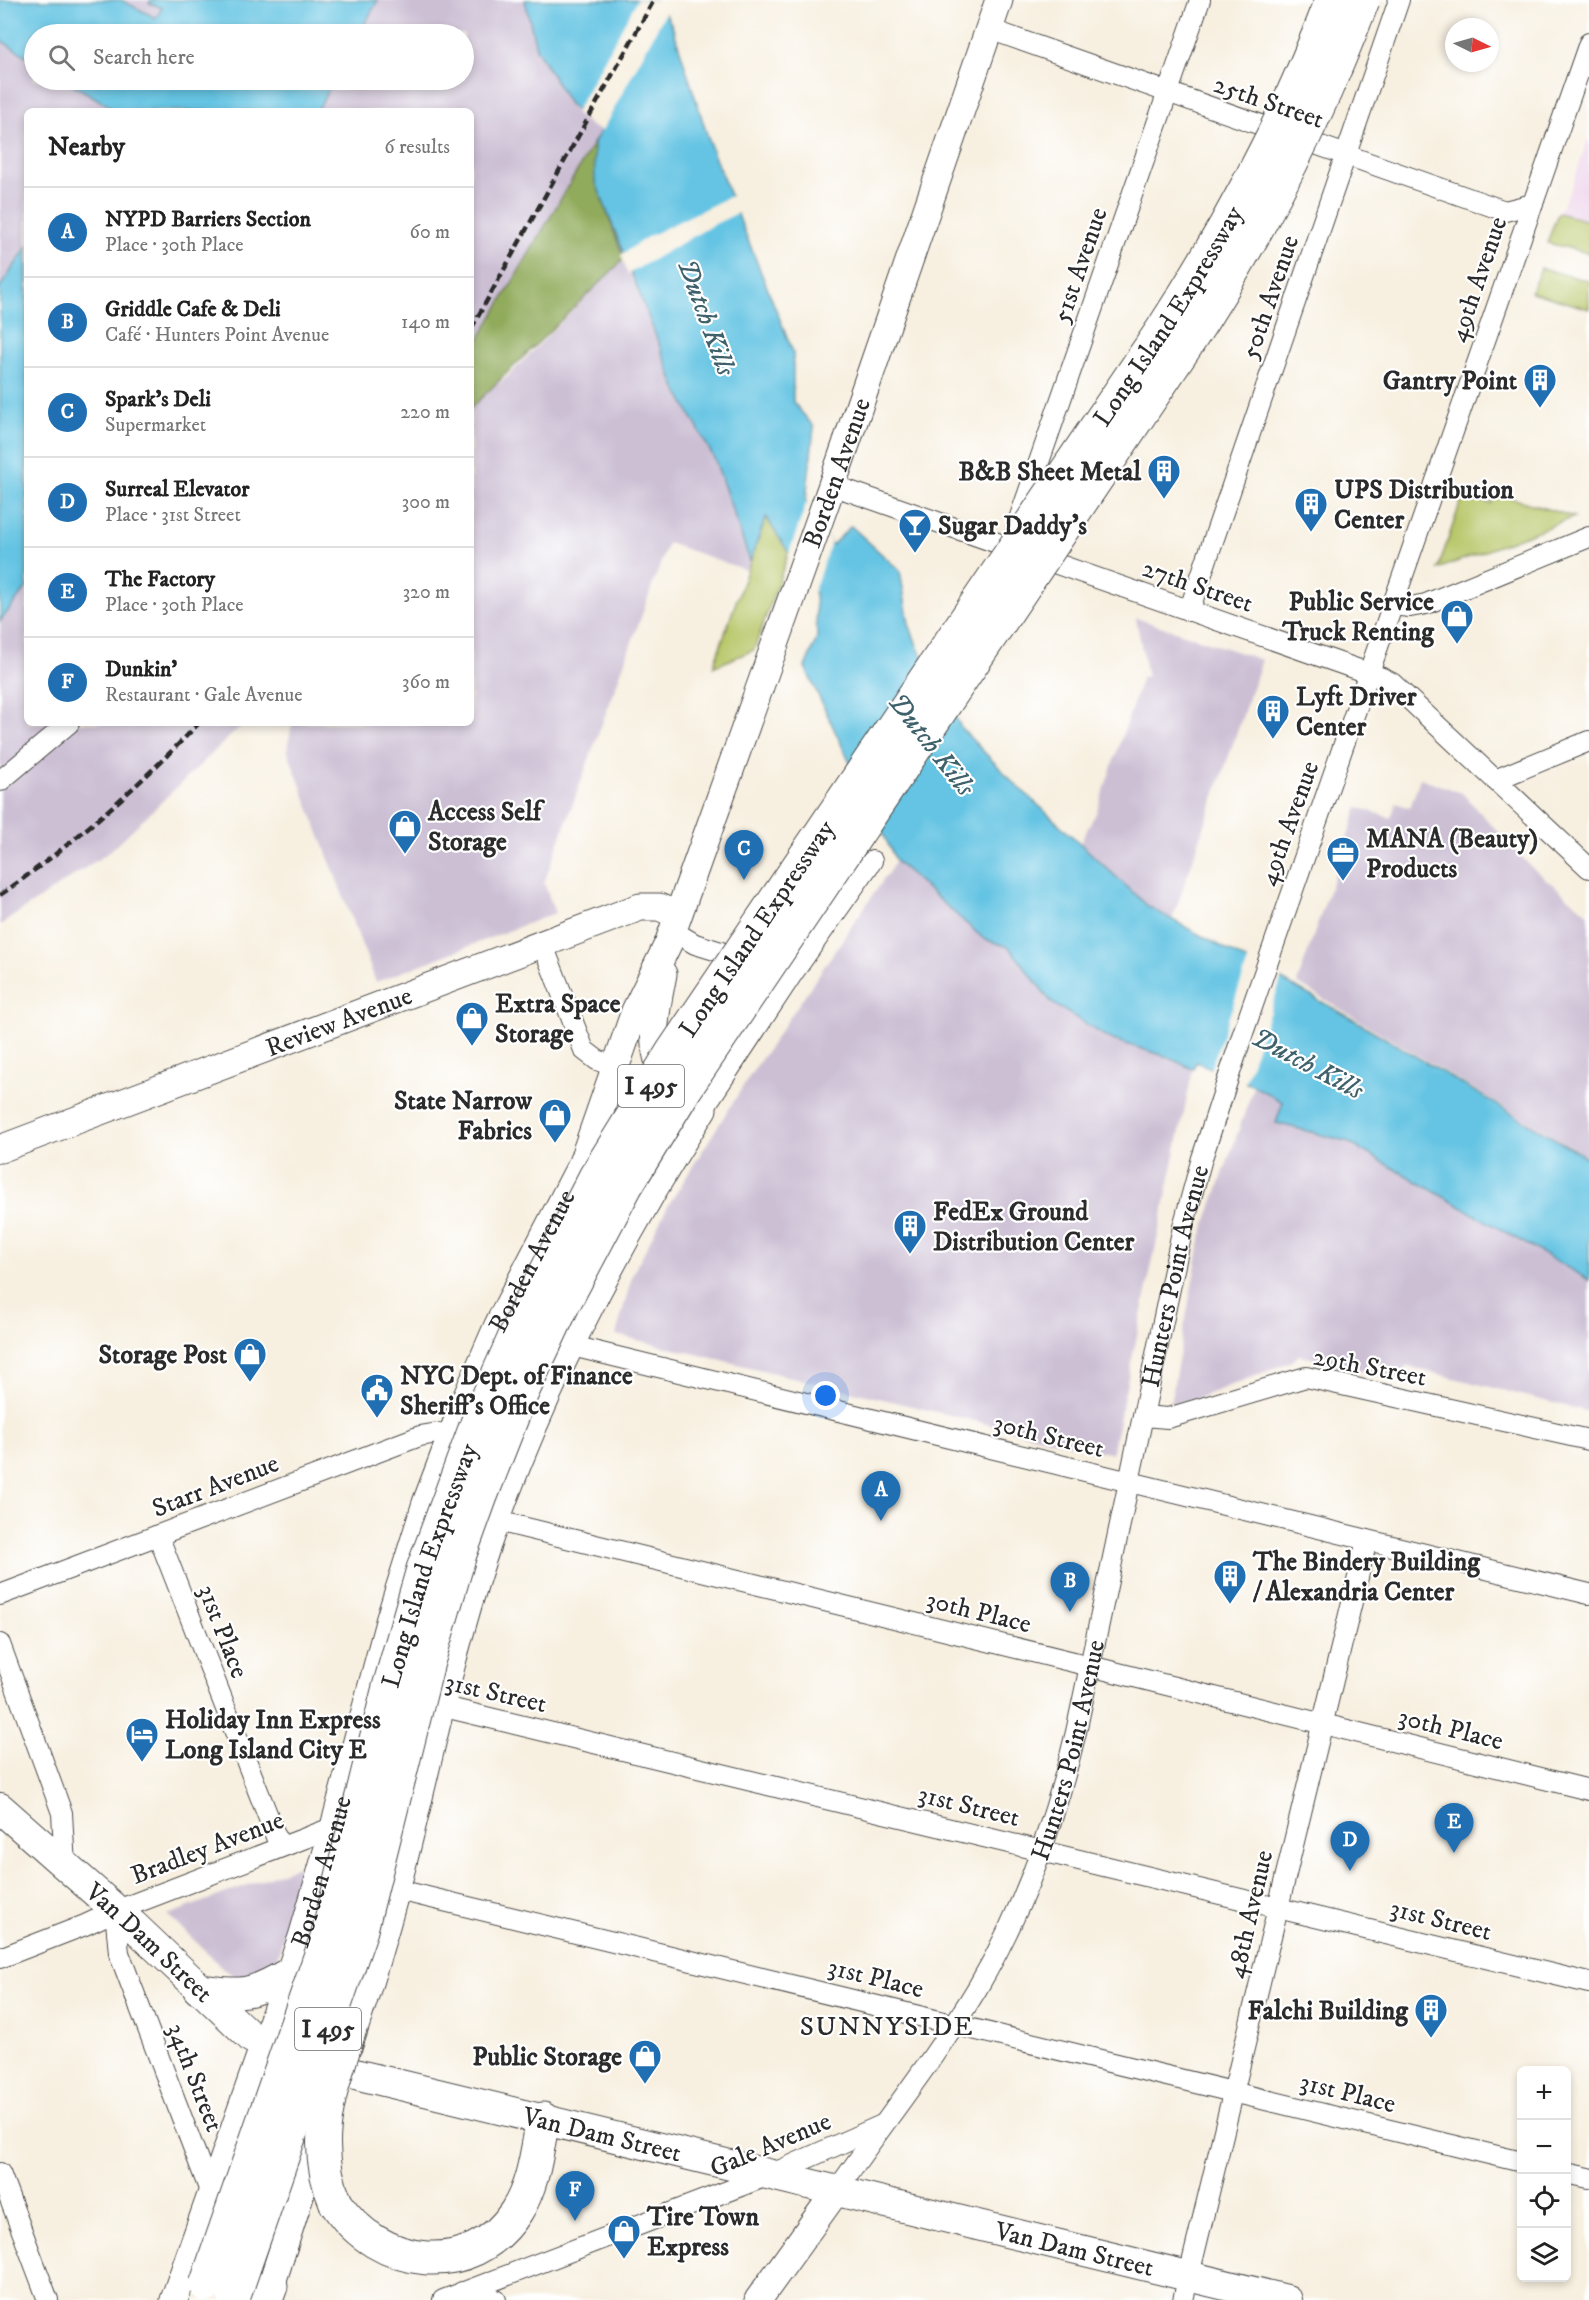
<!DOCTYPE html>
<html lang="en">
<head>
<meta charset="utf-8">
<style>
  :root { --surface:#fff; --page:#f6f6f6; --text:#222; --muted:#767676; --line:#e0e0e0; --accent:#1f6fb2 }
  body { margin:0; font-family:"IM FELL DW Pica",serif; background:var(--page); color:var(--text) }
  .controls { position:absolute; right:18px; bottom:18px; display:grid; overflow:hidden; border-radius:9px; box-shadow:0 3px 9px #0003 }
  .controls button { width:54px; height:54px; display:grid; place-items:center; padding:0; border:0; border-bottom:2px solid var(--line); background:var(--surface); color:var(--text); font:30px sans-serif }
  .compass { position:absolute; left:1445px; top:18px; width:54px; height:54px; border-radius:50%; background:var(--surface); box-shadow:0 3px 9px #0003; rotate:95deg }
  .you { position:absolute; left:826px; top:1396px; width:21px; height:21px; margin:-15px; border:4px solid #fff; border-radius:50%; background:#1a73e8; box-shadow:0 0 0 9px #1a73e833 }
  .badge { display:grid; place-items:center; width:39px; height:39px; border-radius:50%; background:var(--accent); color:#fff; font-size:20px; font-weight:700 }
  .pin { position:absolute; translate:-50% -50px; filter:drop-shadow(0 2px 3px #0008) }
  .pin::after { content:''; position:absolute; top:32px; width:21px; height:18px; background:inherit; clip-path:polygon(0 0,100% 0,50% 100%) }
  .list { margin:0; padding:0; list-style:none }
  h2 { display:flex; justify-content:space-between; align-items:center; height:78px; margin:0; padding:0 24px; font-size:26px }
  h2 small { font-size:20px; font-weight:400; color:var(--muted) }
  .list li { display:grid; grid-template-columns:39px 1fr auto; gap:18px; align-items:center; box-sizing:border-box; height:90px; padding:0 24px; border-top:2px solid var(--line) }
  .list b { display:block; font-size:22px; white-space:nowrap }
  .list p { margin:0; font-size:20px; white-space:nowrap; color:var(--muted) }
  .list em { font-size:20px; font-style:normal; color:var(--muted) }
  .icon { flex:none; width:33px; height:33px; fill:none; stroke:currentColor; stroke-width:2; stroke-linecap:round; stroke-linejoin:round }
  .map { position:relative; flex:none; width:1589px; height:2300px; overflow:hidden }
  .search { position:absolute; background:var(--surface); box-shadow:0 3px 9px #0003; left:24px; top:24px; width:450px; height:66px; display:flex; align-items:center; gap:15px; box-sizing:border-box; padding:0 21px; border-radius:33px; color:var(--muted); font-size:22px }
  .panel { position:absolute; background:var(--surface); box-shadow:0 3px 9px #0003; left:24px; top:108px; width:450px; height:618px; border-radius:9px }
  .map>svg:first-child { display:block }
  .built { fill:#edd1e9 }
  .industrial { fill:#ccbfd4; fill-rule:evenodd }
  .green { fill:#b7c668; stroke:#71784a; stroke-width:1.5 }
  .forest { fill:#91ab5c; stroke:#5e6b44; stroke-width:1.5 }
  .water { fill:#65c4e3; stroke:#487887; stroke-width:1.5 }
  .pier { fill:#f7efdf }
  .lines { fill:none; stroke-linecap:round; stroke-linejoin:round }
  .street-casing { stroke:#4a4846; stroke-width:22 }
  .secondary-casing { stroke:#4a4846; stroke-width:29 }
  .primary-casing { stroke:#4a4846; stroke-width:32 }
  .highway-casing { stroke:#4a4846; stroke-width:35 }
  .street { stroke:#fff; stroke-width:20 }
  .secondary { stroke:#fff; stroke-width:27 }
  .primary { stroke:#fff; stroke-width:30 }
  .highway { stroke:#fff; stroke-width:33 }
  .rail { stroke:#2b2b2b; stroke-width:4.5; stroke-dasharray:9 4.5; stroke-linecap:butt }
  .highway-bridge-casing { stroke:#4a4846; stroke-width:35; stroke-linecap:butt }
  .highway-bridge { stroke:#fff; stroke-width:33 }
  .labels { text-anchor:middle; stroke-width:4.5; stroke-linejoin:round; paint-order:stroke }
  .shield { fill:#fff; stroke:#6b6b6b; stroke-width:1.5 }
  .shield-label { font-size:24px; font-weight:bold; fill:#2b2b2b }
  .street-label { font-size:26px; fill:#2b2b2b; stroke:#fff }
  .poi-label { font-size:26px; font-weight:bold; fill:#2b2b2b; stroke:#fff; text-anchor:start }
  .water-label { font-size:27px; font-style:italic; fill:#3f616b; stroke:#fff }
  .neighbourhood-label { font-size:27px; letter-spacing:1.5px; fill:#2b2b2b; stroke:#fff }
</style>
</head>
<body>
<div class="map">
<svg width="1589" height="2300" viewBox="0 0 1589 2300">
  <rect width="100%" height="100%" fill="#fff"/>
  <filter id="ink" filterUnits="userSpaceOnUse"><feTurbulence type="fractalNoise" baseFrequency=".0167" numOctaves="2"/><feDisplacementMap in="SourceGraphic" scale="12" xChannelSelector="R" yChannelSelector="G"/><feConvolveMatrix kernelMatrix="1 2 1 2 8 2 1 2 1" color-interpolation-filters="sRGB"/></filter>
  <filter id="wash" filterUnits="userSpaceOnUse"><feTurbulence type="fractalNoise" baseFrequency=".008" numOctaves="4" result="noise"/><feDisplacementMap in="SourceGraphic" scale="24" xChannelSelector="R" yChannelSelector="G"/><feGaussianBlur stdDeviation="1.35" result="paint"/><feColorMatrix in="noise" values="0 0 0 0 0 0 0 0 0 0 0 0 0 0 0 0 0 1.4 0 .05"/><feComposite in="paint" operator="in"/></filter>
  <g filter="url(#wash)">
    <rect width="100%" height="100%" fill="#f7efdf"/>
    <!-- built -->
    <path class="built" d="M1589,136V221L1558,213L1572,186Z"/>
    <!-- industrial -->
    <path class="industrial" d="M121,0H151L150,3L162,8L156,19Z
      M377,0H525L601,130L594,143L595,180L624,259L676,388L715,460L750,561L746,570L668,543L544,883L555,913L376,982L287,750L292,723H471V111H315L333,80H464V34H358ZM620,263L500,384H499L552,313Z
      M0,40L34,61V80H65L111,108L109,111H27V247L0,287Z
      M27,584V723H244L109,852L0,925V616Z
      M1136,618L1262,660L1172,920L1149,907L1080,843L1096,813L1142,677H1147Z
      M1420,778L1462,793L1531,867L1589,914V1158L1297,983L1358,807L1391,818L1396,803L1410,808Z
      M896,861L984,939L1009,947L1052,1003L1193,1069L1112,1454L616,1335L633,1273L669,1204L747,1080Z
      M1254,1086L1283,1102L1276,1123L1346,1141L1589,1280V1412L1406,1366L1402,1380L1299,1355L1293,1361L1193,1400L1170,1404L1201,1237Z
      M306,1863L276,1961L248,1977H237L226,1971L168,1915Z"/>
    <!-- green -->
    <path class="green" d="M1558,213L1589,221V253L1547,243Z
      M1541,268L1589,281V309L1531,292Z
      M1495,493L1574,517L1438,569L1463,495L1491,504Z
      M766,517L789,552L754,650L713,667Z"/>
    <!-- forest -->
    <path class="forest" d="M594,142L595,180L624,259L471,408V353Z"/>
    <!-- water -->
    <path class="water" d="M0,0H121L156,18L162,8L149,3L151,0H378L359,34H34V61L0,40Z
      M525,0H657L672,25L713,153L793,352V402L814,427L806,501L832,545L851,526L900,571L909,624L918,648L962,729L1012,781L1149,907L1351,1018L1589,1159V1280L1346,1141L1276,1123L1283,1102L1254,1086L1196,1062L1193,1069L1165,1056L1110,1039L1052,1003L1009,947L984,939L896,861L805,667L817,638L815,594L766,517L750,561L715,460L676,388L595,180L594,142L601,130L569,104L536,48Z
      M65,80H334L317,111H109L111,107Z
      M27,247V587L0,621V287Z"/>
    <!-- pier -->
    <path class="pier" d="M637,0H661L667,10L602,131L592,127L575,113Z
      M733,195L740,212L713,225L628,274L621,255L647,237Z
      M807,501L831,542L812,596L788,556Z
      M1249,959L1282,977L1244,1085L1210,1071Z"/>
  </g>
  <g filter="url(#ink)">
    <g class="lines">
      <!-- street casing -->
      <g class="street-casing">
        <g id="street">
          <path d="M989,29L1505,211L1533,204"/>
          <path d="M832,485L1382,678L1392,683L1589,868"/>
          <path d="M1016,528L1200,0"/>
          <path d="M1392,605L1410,607L1426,604L1589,537"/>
          <path d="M1189,611L1399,0"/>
          <path d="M1495,780L1589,741"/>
          <path d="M0,781L69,723"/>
          <path d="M673,931L695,944L744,959"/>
          <path d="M542,943L584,1050L597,1060L616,1067"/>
          <path d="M703,1109L793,973L872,861"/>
          <path d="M560,1343L1589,1594"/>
          <path d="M1143,1416L1168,1418L1306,1377L1589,1440"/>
          <path d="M485,1518L1090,1666L1589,1790"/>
          <path d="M158,1535L280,1847"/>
          <path d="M0,1595L420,1436L438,1433L451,1435"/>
          <path d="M0,1644L62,1813L65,1866"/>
          <path d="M428,1703L1589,1983"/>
          <path d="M386,1887L1522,2162"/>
          <path d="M115,1911L119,1953L211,2194"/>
          <path d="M0,1958L85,1925L115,1911L334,1827"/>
          <path d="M0,2173L48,2300"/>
          <path d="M1566,2173L1589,2178"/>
          <path id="s1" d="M837,2190C884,2122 936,2057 978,1987C1025,1907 1055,1821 1076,1732L1183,1227L1202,1158L1243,1033L1589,43"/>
          <path d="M462,2292L496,2300"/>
          <path d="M443,2300L772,2174L882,2125"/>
          <path d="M1183,2300L1367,1540"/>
        </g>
      </g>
      <!-- secondary casing -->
      <g class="secondary-casing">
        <g id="secondary">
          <path id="s2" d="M0,1149L640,907H659L678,915"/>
          <path d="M349,2045C366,1994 382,1942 396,1890C426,1776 448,1660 486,1548C540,1393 615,1247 703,1109C693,1102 681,1096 673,1087C644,1054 656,1012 663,974"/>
          <path id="s3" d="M174,2300L302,1937L334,1827L390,1618L426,1503L464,1403L498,1325L582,1163L635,1011L668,944L832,485L999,0"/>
          <path d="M269,2300L271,2286L320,2133"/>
          <path d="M758,2300L837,2190"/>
        </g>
      </g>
      <!-- primary casing -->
      <g class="primary-casing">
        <g id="primary">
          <path id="s4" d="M0,1808L133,1925L252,2038L283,2052L359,2075L1287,2300"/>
          <path d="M198,1989C243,1995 250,1996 290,1972"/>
        </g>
      </g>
      <!-- highway casing -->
      <g class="highway-casing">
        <path id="highway" d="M336,2203C377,2268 472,2281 516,2212C534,2184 537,2151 543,2119
          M266,2300L271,2286"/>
      </g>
      <!-- street -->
      <use href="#street" class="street"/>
      <!-- secondary -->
      <use href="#secondary" class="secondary"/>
      <!-- primary -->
      <use href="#primary" class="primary"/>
      <!-- highway -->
      <use href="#highway" class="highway"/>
      <!-- rail -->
      <path class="rail" d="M471,329L654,0
        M0,895C72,845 138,787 199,723"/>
      <!-- highway-bridge casing -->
      <g class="highway-bridge-casing">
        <g id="highway-bridge">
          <path d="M336,2203C308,2140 333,2086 351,2025"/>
          <path id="s5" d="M206,2285L327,1937L389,1687L423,1569L480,1415L528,1307L595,1177L673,1051L1162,330C1230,225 1288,116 1332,0"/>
          <path d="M234,2296L361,1930L428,1662L460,1554L481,1496L520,1397L563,1305L626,1186L686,1088L1186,346C1258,237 1316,122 1363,0"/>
        </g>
      </g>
      <!-- highway-bridge -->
      <use href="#highway-bridge" class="highway-bridge"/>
    </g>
  </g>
  <!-- icons -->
  <defs>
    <g id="building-pin" transform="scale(1.725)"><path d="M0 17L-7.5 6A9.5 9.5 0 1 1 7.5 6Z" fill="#1f6fb2" stroke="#fff"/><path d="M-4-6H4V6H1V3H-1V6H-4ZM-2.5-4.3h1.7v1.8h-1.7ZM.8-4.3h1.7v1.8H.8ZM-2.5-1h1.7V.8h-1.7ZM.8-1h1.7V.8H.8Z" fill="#fff"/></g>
    <g id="bar-pin" transform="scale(1.725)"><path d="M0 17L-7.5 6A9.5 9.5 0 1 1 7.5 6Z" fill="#1f6fb2" stroke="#fff"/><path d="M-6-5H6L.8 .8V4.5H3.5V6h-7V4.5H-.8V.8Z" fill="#fff"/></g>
    <g id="shop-pin" transform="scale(1.725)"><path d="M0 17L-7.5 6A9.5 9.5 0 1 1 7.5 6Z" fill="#1f6fb2" stroke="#fff"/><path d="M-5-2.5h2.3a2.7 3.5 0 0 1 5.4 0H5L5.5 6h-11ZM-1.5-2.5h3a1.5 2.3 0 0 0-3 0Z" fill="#fff"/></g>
    <g id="office-pin" transform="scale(1.725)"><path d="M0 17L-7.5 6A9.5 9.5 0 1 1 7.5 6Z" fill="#1f6fb2" stroke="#fff"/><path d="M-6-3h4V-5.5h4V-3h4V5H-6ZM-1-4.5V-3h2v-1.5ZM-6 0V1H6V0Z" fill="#fff"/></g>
    <g id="civic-pin" transform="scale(1.725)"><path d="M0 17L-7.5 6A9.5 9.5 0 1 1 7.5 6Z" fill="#1f6fb2" stroke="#fff"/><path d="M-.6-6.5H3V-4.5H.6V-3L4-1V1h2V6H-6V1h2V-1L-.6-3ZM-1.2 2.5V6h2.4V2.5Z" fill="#fff"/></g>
    <g id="hotel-pin" transform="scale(1.725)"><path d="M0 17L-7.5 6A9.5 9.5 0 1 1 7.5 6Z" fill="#1f6fb2" stroke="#fff"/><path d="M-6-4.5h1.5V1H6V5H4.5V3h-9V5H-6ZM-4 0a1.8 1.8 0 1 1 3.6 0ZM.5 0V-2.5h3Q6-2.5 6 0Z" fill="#fff"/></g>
  </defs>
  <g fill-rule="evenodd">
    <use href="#building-pin" x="1540" y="380"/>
    <use href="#building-pin" x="1164" y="471"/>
    <use href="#building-pin" x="1311" y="504"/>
    <use href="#bar-pin" x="915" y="525"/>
    <use href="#shop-pin" x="1457" y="616"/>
    <use href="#building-pin" x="1273" y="711"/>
    <use href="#shop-pin" x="405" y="826"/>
    <use href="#office-pin" x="1343" y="853"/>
    <use href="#shop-pin" x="472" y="1018"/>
    <use href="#shop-pin" x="555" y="1115"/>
    <use href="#building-pin" x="910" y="1226"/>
    <use href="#shop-pin" x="250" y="1354"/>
    <use href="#civic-pin" x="377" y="1390"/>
    <use href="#building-pin" x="1230" y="1576"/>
    <use href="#hotel-pin" x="142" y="1734"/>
    <use href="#building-pin" x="1431" y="2010"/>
    <use href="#shop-pin" x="645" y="2056"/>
    <use href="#shop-pin" x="624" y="2231"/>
  </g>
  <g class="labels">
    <!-- shield labels -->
    <g class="shield">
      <rect x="618" y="1065" width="66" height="42" rx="4.5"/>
      <rect x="295" y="2008" width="66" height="42" rx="4.5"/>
    </g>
    <g class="shield-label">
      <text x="651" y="1094">I 495</text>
      <text x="328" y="2037">I 495</text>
    </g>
    <!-- street labels -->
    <g class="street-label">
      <text transform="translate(1269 101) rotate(19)" y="9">25th Street</text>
      <text transform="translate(1079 265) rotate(-71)" y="9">51st Avenue</text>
      <text transform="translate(1477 279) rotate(-71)" y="9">49th Avenue</text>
      <text transform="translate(1269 297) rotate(-71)" y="9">50th Avenue</text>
      <text dy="9" stroke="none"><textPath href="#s5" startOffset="2212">Long Island Expressway</textPath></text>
      <text dy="9" stroke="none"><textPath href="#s3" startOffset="1947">Borden Avenue</textPath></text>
      <text transform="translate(1198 585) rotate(19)" y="9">27th Street</text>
      <text transform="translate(1288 823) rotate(-70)" y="9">49th Avenue</text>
      <text dy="9" stroke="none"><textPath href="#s5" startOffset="1474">Long Island Expressway</textPath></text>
      <text dy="9" stroke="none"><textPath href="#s2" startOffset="362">Review Avenue</textPath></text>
      <text dy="9" stroke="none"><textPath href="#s3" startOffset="1101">Borden Avenue</textPath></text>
      <text dy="9" stroke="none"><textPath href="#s1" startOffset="988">Hunters Point Avenue</textPath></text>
      <text transform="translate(1370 1366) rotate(11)" y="9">29th Street</text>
      <text transform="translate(1049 1435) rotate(14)" y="9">30th Street</text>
      <text transform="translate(215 1485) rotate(-21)" y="9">Starr Avenue</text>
      <text dy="9" stroke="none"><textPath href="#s5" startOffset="754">Long Island Expressway</textPath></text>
      <text transform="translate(979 1611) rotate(14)" y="9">30th Place</text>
      <text transform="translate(224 1631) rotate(69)" y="9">31st Place</text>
      <text transform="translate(496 1692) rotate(13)" y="9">31st Street</text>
      <text transform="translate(1451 1728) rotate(14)" y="9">30th Place</text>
      <text dy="9" stroke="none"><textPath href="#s1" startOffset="502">Hunters Point Avenue</textPath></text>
      <text transform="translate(969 1805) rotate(14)" y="9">31st Street</text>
      <text transform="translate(207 1847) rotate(-21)" y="9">Bradley Avenue</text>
      <text dy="9" stroke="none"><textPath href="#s3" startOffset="453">Borden Avenue</textPath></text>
      <text transform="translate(1249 1914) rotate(-77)" y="9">48th Avenue</text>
      <text transform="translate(1441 1919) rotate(14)" y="9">31st Street</text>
      <text dy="9" stroke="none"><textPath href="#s4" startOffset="201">Van Dam Street</textPath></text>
      <text transform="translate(876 1977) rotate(14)" y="9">31st Place</text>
      <text transform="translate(196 2077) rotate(69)" y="9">34th Street</text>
      <text transform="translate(1348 2092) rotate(14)" y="9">31st Place</text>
      <text dy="9" stroke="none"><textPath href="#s4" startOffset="705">Van Dam Street</textPath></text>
      <text transform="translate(770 2144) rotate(-23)" y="9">Gale Avenue</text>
      <text dy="9" stroke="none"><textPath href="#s4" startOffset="1191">Van Dam Street</textPath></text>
    </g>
    <!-- poi labels -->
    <g class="poi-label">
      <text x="1517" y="389" text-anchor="end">Gantry Point</text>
      <text x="1141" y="480" text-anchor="end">B&amp;B Sheet Metal</text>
      <text x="1334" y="498">UPS Distribution<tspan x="1334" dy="30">Center</tspan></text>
      <text x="938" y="534">Sugar Daddy's</text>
      <text x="1434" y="610" text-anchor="end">Public Service<tspan x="1434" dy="30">Truck Renting</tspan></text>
      <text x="1296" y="705">Lyft Driver<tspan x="1296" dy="30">Center</tspan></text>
      <text x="428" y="820">Access Self<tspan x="428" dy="30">Storage</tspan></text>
      <text x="1366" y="847">MANA (Beauty)<tspan x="1366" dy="30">Products</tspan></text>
      <text x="495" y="1012">Extra Space<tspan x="495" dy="30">Storage</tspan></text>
      <text x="532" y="1109" text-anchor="end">State Narrow<tspan x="532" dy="30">Fabrics</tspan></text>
      <text x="933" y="1220">FedEx Ground<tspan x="933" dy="30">Distribution Center</tspan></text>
      <text x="227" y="1363" text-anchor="end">Storage Post</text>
      <text x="400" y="1384">NYC Dept. of Finance<tspan x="400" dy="30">Sheriff's Office</tspan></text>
      <text x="1253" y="1570">The Bindery Building<tspan x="1253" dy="30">/ Alexandria Center</tspan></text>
      <text x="165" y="1728">Holiday Inn Express<tspan x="165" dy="30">Long Island City E</tspan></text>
      <text x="1408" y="2019" text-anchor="end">Falchi Building</text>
      <text x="622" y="2065" text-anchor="end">Public Storage</text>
      <text x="647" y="2225">Tire Town<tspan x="647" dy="30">Express</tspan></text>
    </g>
    <!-- water labels -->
    <g class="water-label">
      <text transform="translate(707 317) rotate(70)" y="9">Dutch Kills</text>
      <text transform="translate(932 744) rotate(52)" y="9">Dutch Kills</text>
      <text transform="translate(1308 1063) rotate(28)" y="9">Dutch Kills</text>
    </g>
    <!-- neighbourhood labels -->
    <g class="neighbourhood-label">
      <text x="887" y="2035">SUNNYSIDE</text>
    </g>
  </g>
</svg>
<div class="controls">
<button>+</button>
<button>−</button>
<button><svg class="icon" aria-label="locate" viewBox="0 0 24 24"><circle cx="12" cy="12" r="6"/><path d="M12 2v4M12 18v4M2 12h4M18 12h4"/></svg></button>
<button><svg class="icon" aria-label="layers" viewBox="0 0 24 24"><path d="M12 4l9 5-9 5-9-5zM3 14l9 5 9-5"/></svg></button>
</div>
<svg class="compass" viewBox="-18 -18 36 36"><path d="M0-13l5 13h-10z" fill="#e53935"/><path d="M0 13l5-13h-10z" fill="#767676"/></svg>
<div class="you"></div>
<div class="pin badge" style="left:881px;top:1521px">A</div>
<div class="pin badge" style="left:1070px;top:1612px">B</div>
<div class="pin badge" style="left:744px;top:880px">C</div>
<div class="pin badge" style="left:1350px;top:1871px">D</div>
<div class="pin badge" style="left:1454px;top:1853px">E</div>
<div class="pin badge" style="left:575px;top:2221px">F</div>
<div class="search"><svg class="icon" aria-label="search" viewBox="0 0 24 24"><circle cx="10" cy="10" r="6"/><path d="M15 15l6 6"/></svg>Search here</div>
<section class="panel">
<h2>Nearby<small>6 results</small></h2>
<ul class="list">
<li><span class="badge">A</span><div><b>NYPD Barriers Section</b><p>Place · 30th Place</p></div><em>60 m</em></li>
<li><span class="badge">B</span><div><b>Griddle Cafe &amp; Deli</b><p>Café · Hunters Point Avenue</p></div><em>140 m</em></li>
<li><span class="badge">C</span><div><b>Spark's Deli</b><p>Supermarket</p></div><em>220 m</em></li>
<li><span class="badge">D</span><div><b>Surreal Elevator</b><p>Place · 31st Street</p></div><em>300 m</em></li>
<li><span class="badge">E</span><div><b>The Factory</b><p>Place · 30th Place</p></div><em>320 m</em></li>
<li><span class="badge">F</span><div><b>Dunkin'</b><p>Restaurant · Gale Avenue</p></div><em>360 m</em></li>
</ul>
</section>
</div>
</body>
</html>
